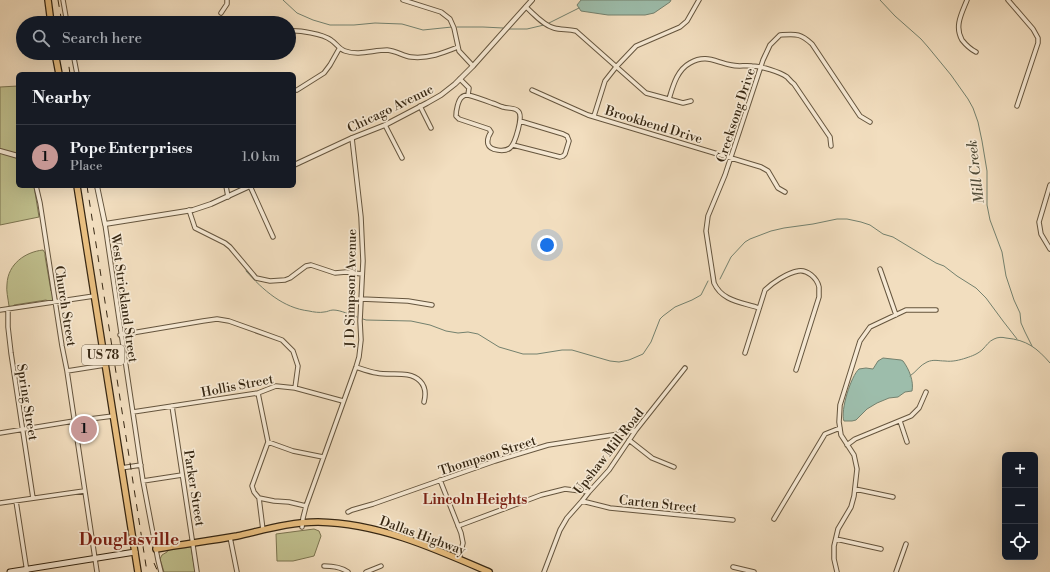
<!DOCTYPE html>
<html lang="en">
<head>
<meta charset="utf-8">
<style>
  :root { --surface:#171b24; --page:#20242c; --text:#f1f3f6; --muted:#9ea1a6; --line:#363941; --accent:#c59692 }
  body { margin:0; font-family:"Libre Bodoni",serif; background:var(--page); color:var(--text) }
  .controls { position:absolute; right:12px; bottom:12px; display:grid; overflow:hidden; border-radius:6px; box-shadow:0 4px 16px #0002 }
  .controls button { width:36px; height:36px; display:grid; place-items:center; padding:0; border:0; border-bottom:1px solid var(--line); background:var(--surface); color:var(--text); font:20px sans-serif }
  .you { position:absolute; left:547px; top:245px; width:14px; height:14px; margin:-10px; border:3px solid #fff; border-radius:50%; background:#1a73e8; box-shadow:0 0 0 6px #1a73e833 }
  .badge { display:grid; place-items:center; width:26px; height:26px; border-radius:50%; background:var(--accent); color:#111; font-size:13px; font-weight:700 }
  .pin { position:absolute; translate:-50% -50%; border:2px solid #fff; box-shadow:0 1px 4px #0006 }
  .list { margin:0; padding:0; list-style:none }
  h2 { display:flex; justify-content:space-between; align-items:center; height:52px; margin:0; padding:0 16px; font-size:17px }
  h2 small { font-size:13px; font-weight:400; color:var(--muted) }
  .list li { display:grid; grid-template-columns:26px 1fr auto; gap:12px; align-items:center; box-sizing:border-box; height:64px; padding:0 16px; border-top:1px solid var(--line) }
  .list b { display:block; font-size:15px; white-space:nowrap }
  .list p { margin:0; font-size:13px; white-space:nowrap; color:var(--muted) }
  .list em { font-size:13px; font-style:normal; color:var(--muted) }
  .icon { flex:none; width:22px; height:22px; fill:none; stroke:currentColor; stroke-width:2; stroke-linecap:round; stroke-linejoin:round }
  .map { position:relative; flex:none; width:1050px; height:572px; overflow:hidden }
  .search { position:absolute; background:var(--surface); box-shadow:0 4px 16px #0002; left:16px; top:16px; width:280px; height:44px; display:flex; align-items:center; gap:10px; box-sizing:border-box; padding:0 14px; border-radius:22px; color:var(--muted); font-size:15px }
  .panel { position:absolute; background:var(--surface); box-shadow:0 4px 16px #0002; left:16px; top:72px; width:280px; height:116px; border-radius:6px }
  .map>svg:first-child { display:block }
  .green { fill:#c0c08e; stroke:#7b7450 }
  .water { fill:#9dbdab; stroke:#74816e }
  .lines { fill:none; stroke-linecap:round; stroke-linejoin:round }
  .stream { stroke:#74816e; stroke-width:1 }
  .minor-casing { stroke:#65553e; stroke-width:5.5 }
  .tertiary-casing { stroke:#65553e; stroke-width:6 }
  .secondary-casing { stroke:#362713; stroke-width:7 }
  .primary-casing { stroke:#362713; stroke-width:8 }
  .minor { stroke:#f7ead5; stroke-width:3.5 }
  .tertiary { stroke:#f7ead5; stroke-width:4 }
  .secondary { stroke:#f7ead5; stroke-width:5 }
  .primary { stroke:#e9bf80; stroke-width:5.5 }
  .rail { stroke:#362713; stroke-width:1; stroke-dasharray:7 7; stroke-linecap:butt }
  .labels { text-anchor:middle; stroke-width:3.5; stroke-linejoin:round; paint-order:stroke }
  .shield { fill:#f7ead5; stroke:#70624d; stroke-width:1 }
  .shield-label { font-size:12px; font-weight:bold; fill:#362713 }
  .street-label { font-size:13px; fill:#362713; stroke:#f7ead5 }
  .water-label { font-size:14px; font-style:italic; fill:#504c39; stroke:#f7ead5 }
  .neighbourhood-label { font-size:14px; font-weight:bold; fill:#7a1f14; stroke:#f7ead5 }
  .district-label { font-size:17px; font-weight:bold; fill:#7a1f14; stroke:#f7ead5 }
</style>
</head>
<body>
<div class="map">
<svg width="1050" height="572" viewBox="0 0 1050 572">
  <rect width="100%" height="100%" fill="#f2debf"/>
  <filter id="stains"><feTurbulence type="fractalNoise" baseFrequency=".005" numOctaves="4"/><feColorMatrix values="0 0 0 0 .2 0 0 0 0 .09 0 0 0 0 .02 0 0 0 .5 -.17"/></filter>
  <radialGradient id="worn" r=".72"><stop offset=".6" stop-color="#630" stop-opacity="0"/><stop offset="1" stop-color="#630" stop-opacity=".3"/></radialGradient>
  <!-- green -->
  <path class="green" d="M18,86V186H34L39,217L0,225V87Z
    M43,250L45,253V256L51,291L52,292L53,299L51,301H48L46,300L14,305L13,307H11L9,306C8,298 6,291 7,284C8,264 25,252 43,250Z
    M314,529L319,531L321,536L314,556L293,561H277L276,534Z
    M191,546L195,572H164L160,559L162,555L167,552L168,550Z"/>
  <!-- water -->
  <path class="water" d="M581,0H671L670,2L654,13L645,15H608L581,11L577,5Z
    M883,358L901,360L903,361C909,369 914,381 912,391L905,392L898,397L889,398L877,403L867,409L856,420L852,421H844C840,411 851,376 859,369L866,368L873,369L878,361Z"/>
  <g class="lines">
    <!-- stream -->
    <path class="stream" d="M283,0L297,13L313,20L330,25H354L375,23L402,24L423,30L452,27
      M880,0L895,16L921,39L928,47L951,75L968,99L973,108L978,122L982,141L987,171V205L990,220L1002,252L1006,276L1014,300L1020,313L1021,323L1025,332L1032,346
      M549,23L579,8
      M457,27H483L503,28
      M509,29H527L544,25
      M246,271C263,290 283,308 309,311C313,312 320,313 324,312C327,312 330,310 333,310C341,310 350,315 357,317
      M720,279L731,257L745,242L750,239L771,231L784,228L813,224L837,219H847L861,222L870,225L883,234L893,237L936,263L944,266L957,276L976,288L986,298L1003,321L1017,339
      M363,319L366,320L411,321L430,325L446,331L458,333L468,332L478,334L499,347L523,354H537L562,350H572L610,361L619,362L629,360L643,354L651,342L660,319L663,316L675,307L692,300L701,295L708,281
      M910,376C916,372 920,365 927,362C934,359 938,361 945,361C952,362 960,360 966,358C972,356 978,354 983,349C986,346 989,341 994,339C998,337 1002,337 1006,338C1027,340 1037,348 1050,363"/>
    <!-- minor casing -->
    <g class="minor-casing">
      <path id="minor" d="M63,0L67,23
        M403,0L441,12L450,19L454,28L459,51L473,66
        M967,0C962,13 954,26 962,40C966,45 970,49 976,52
        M1008,0L1033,29L1038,38V43L1017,106
        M526,7C534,14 543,25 554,28C561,30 568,29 576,31L646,93L683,103L691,101
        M221,13L227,4V0
        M267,19L271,23
        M289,31C299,30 323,34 331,40C336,43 339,49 345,51C359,56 373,50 387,50C397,51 403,56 411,57C428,59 443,53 458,47
        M73,53L77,74
        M460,79L469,88L468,95C466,95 464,95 462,97C458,100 456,111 456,116L459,119L489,129L491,132C489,135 487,140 488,144C490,151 505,152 510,148C515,144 524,115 518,111C514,107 508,109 503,107C499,106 496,104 492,103C484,100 476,97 468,95
        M297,90L324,73L330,65L339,49
        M532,90L588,115L761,167L768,171L778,188L785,192
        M669,99C673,86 677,70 690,63C706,54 715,62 731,65C738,67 745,65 752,66C761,66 780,72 787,77C789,79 791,82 794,84L830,137L831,146
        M420,106L431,128
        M594,116L605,81L616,67L636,46L680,27L687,21L699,0
        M385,125L402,158
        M513,145L560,157L563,156L565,154L569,141L567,136L563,134L520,121
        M1050,185L1039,222L1041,234L1050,249
        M36,186L40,203L62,346L67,371L97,572
        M226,186L228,197
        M250,186L273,237
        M189,210L195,228L225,243L230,247L256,278L270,281L285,280L290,278L306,266L311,265L335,273L346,272L362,274
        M105,224L143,481L158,560L161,572
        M880,269L896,315
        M361,299L408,301L432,305
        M759,308C741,302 722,301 714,283L706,231L708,216L725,175L763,60L770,45L780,35C796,34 800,33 812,44L860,116L870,122
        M8,309V327L11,353L33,498
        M0,310L94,296
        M120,335L203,321L217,319L229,321L282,340L293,351L298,366L295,388
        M745,353L765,290C772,283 787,273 798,271C807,269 817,278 819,287C819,290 819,294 819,297L796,370
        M356,367C362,369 370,372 377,373C391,376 409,370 420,381C426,387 426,394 424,402
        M67,371L105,365
        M258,393L268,442L252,486L254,492L259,498L274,501L289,502L306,506
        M172,406L197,572
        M133,412L258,393L276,386L295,388L343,401
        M900,421L907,442
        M0,433L74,421L113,416
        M629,440L652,458L674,467
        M268,442L293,451L323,457
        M847,445L855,439L911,416L919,408L926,392
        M121,468L141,465
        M440,480L461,533L463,543L459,559
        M143,481L182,475
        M855,489L893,497
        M259,498L263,530
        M16,501L27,572
        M582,501L610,508L733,520
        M0,503L84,491
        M348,512L352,510L373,504L495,461L548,445L619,434L636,430
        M774,519L825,434L840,428
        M458,526L541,495L565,489L589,492
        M302,527L303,518L306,506L356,367L359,357L361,340L360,321L363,261L361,217L352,138
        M230,537L237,572
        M836,539L881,549
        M324,566C332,566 341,567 348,572
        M733,567L754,572
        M366,572L381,566
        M544,572L560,530L567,518L582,501L589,492L609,470L636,430L685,368
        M837,572L834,559V546L838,529L851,507L854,496L857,469L854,455L841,435L839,422L840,405L860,341L870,327L906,310H936
        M896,572L906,544"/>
    </g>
    <!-- tertiary casing -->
    <g class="tertiary-casing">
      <path id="tertiary" d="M0,151L18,156
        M294,165L352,138L385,125L427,103L441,95L455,84L473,66L532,0
        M97,186L105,224L193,210L211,204L250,186"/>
    </g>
    <!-- secondary casing -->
    <g class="secondary-casing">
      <path id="secondary" d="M10,572L135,552"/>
    </g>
    <!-- primary casing -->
    <g class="primary-casing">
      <path id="primary" d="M48,0L51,23
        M55,53L59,74
        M77,186L138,572
        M154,541L165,547
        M156,549C183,544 210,541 237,536C264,530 290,522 318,522C378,523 434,548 489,572"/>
    </g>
    <!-- minor -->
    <use href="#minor" class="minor"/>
    <!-- tertiary -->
    <use href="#tertiary" class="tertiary"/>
    <!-- secondary -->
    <use href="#secondary" class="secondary"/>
    <!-- primary -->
    <use href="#primary" class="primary"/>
    <!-- rail -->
    <path class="rail" d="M58,0L62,23
      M67,53L70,74
      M87,186L147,572
      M154,563L158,572"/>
  </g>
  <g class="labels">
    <!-- shield labels -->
    <rect class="shield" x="82" y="345" width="42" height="20" rx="3"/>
    <g class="shield-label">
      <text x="103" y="359">US 78</text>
    </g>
    <!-- street labels -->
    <g class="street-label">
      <text transform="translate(390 108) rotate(-26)" y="5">Chicago Avenue</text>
      <text transform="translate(735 115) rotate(-72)" y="5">Creeksong Drive</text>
      <text transform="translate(654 124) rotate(17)" y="5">Brookbend Drive</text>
      <text transform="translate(350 288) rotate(-89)" y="5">J D Simpson Avenue</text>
      <text transform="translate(125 298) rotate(82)" y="5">West Strickland Street</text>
      <text transform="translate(66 306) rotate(81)" y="5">Church Street</text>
      <text transform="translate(237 385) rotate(-11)" y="5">Hollis Street</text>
      <text transform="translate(28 402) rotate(81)" y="5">Spring Street</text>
      <text transform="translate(608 451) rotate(-52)" y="5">Upshaw Mill Road</text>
      <text transform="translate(487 455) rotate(-18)" y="5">Thompson Street</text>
      <text transform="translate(195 488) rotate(81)" y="5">Parker Street</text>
      <text transform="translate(658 503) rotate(6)" y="5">Carten Street</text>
      <text transform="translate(423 535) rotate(20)" y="5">Dallas Highway</text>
    </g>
    <!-- water labels -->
    <g class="water-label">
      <text transform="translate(975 172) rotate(-97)" y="5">Mill Creek</text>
    </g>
    <!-- neighbourhood labels -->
    <g class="neighbourhood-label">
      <text x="475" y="504">Lincoln Heights</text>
    </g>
    <!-- district labels -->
    <g class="district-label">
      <text x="129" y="545">Douglasville</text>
    </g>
  </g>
  <rect width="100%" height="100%" filter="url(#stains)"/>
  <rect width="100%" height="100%" fill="url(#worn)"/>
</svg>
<div class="controls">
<button>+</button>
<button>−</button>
<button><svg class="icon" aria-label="locate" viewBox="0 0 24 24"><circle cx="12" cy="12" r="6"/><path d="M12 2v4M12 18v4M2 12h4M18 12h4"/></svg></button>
</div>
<div class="you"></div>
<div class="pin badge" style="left:84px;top:429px">1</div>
<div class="search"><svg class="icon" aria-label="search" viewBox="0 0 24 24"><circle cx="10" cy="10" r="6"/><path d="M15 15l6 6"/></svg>Search here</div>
<section class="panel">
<h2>Nearby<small></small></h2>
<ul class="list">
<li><span class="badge">1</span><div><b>Pope Enterprises</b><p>Place</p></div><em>1.0 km</em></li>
</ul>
</section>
</div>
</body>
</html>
